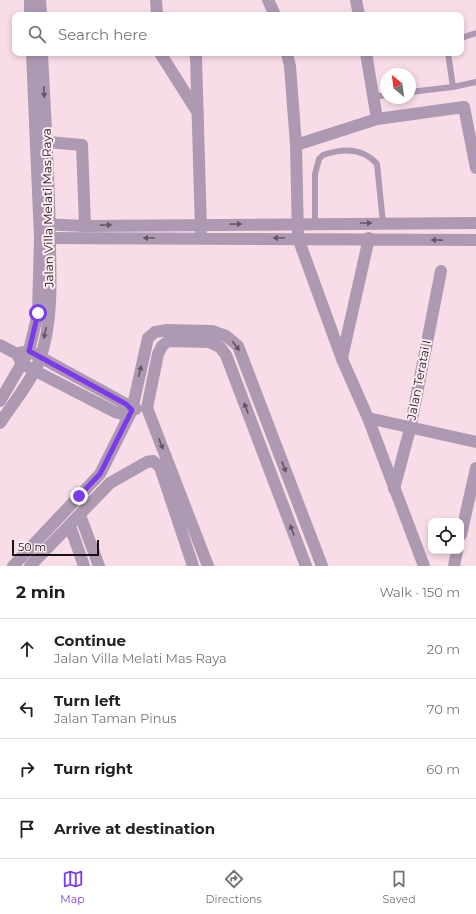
<!DOCTYPE html>
<html lang="en">
<head>
<meta charset="utf-8">
<style>
  :root { --surface:#fff; --page:#f2f2f2; --text:#202124; --muted:#757577; --line:#e0e0e0; --accent:#7c3aed }
  body { margin:0; font-family:Montserrat,sans-serif; background:var(--page); color:var(--text) }
  .controls { position:absolute; right:12px; bottom:12px; display:grid; overflow:hidden; border-radius:8px; box-shadow:0 2px 6px #0003 }
  .controls button { width:36px; height:36px; display:grid; place-items:center; padding:0; border:0; border-bottom:1px solid var(--line); background:var(--surface); color:var(--text); font:20px sans-serif }
  .compass { position:absolute; left:380px; top:68px; width:36px; height:36px; border-radius:50%; background:var(--surface); box-shadow:0 2px 6px #0003; rotate:331deg }
  .scale { position:absolute; left:12px; bottom:10px; width:87px; box-sizing:border-box; padding-left:4px; border:2px solid #1a1115; border-top:0; font-size:11px; line-height:14px; white-space:nowrap; color:#1a1115; -webkit-text-stroke:3px #feedf3; paint-order:stroke }
  .stop { position:absolute; width:12px; height:12px; margin:-9px; border:3px solid #7c3aed; border-radius:50%; background:#fff }
  .stop.end { background:#7c3aed; border-color:#fff; box-shadow:0 1px 4px #0008 }
  .list { margin:0; padding:0; list-style:none }
  h2 { display:flex; justify-content:space-between; align-items:center; height:52px; margin:0; padding:0 16px; font-size:17px }
  h2 small { font-size:13px; font-weight:400; color:var(--muted) }
  .list li { display:grid; grid-template-columns:26px 1fr auto; gap:12px; align-items:center; box-sizing:border-box; height:60px; padding:0 16px; border-top:1px solid var(--line) }
  .list b { display:block; font-size:15px; white-space:nowrap }
  .list p { margin:0; font-size:13px; white-space:nowrap; color:var(--muted) }
  .list em { font-size:13px; font-style:normal; color:var(--muted) }
  .icon { flex:none; width:22px; height:22px; fill:none; stroke:currentColor; stroke-width:2; stroke-linecap:round; stroke-linejoin:round }
  .map { position:relative; flex:none; width:476px; height:566px; overflow:hidden }
  .search { position:absolute; background:var(--surface); box-shadow:0 2px 6px #0003; left:12px; right:12px; top:12px; height:44px; display:flex; align-items:center; gap:10px; box-sizing:border-box; padding:0 14px; border-radius:8px; color:var(--muted); font-size:15px }
  .sheet { height:292px; background:var(--surface) }
  nav { display:flex; justify-content:space-around; align-items:center; box-sizing:border-box; height:56px; border-top:1px solid var(--line); background:var(--surface); font-size:11px; color:var(--muted) }
  nav a { display:grid; justify-items:center; gap:2px }
  nav .on { color:var(--accent) }
  .map>svg:first-child { display:block }
  .lines { fill:none; stroke-linecap:round; stroke-linejoin:round }
  .service { stroke:#ae99b3; stroke-width:6 }
  .minor { stroke:#ae99b3; stroke-width:12 }
  .tertiary { stroke:#ae99b3; stroke-width:12 }
  .oneway { fill:#645564 }
  .route { stroke:#7c3aed; stroke-width:5 }
  .labels { text-anchor:middle; stroke-width:4; stroke-linejoin:round; paint-order:stroke }
  .street-label { font-size:12px; fill:#1a1115; stroke:#feedf3 }
</style>
</head>
<body>
<div class="map">
<svg width="476" height="566" viewBox="0 0 476 566">
  <rect width="100%" height="100%" fill="#f8dce7"/>
  <g class="lines">
    <!-- service -->
    <path class="service" d="M461,38L476,33
      M400,53H401
      M448,53L453,87
      M410,92L453,87L476,82
      M374,97L386,95
      M315,223V174L319,159L323,155C343,148 363,148 377,164L383,223"/>
    <!-- minor -->
    <path class="minor" d="M156,0L157,15
      M268,0L275,15
      M356,0L359,15
      M160,53L198,113
      M194,53L196,56L201,231
      M287,53L290,66L296,145L298,238L342,359L368,418L424,566
      M377,119L464,107L476,168
      M37,141L82,145L85,226
      M296,145L377,119L366,53
      M40,224L85,226L476,223
      M40,238L476,240
      M0,345L17,354L22,364L115,412L122,414L136,409
      M19,353L29,351L126,404L132,410
      M342,358L369,238
      M368,418L476,442
      M394,489L410,429L441,271
      M80,515L99,566
      M70,526L84,566
      M461,535L476,468
      M13,566L100,474L132,410L148,338L155,332L167,330L212,331L226,336L238,346L322,566
      M30,566L110,483L147,462L153,461L160,467L193,566
      M208,566L147,408L158,354L162,346L168,341L209,342L220,347L226,355L306,566
      M454,566L457,551"/>
    <!-- tertiary -->
    <path class="tertiary" d="M30,0V15
      M40,0L41,15
      M0,401L29,351L38,313L40,238L32,53
      M0,423C13,403 31,382 40,359C52,325 51,285 50,250C50,184 45,119 42,53"/>
  </g>
  <!-- one-way arrows -->
  <defs><path id="oneway-solid" d="M-6-.8H1V-3.2L6.5 0L1 3.2V.8H-6Z"/></defs>
  <g class="oneway">
    <use href="#oneway-solid" transform="translate(44 92) rotate(87)"/>
    <use href="#oneway-solid" transform="translate(366 223)"/>
    <use href="#oneway-solid" transform="translate(236 224) rotate(-1)"/>
    <use href="#oneway-solid" transform="translate(106 225) rotate(-1)"/>
    <use href="#oneway-solid" transform="translate(149 238) rotate(180)"/>
    <use href="#oneway-solid" transform="translate(279 238) rotate(-180)"/>
    <use href="#oneway-solid" transform="translate(437 240) rotate(-179)"/>
    <use href="#oneway-solid" transform="translate(45 333) rotate(102)"/>
    <use href="#oneway-solid" transform="translate(236 346) rotate(53)"/>
    <use href="#oneway-solid" transform="translate(140 371) rotate(-76)"/>
    <use href="#oneway-solid" transform="translate(246 408) rotate(-111)"/>
    <use href="#oneway-solid" transform="translate(161 444) rotate(69)"/>
    <use href="#oneway-solid" transform="translate(284 467) rotate(69)"/>
    <use href="#oneway-solid" transform="translate(292 530) rotate(-111)"/>
  </g>
  <g class="lines">
    <!-- route -->
    <path class="route" d="M38,313L29,351L126,404L132,410L100,474L79,496"/>
  </g>
  <g class="labels">
    <!-- street labels -->
    <g class="street-label">
      <text transform="translate(48 208) rotate(-91)" y="4">Jalan Villa Melati Mas Raya</text>
      <text transform="translate(419 380) rotate(-79)" y="4">Jalan Teratai I</text>
    </g>
  </g>
</svg>
<div class="controls">
<button><svg class="icon" aria-label="locate" viewBox="0 0 24 24"><circle cx="12" cy="12" r="6"/><path d="M12 2v4M12 18v4M2 12h4M18 12h4"/></svg></button>
</div>
<svg class="compass" viewBox="-18 -18 36 36"><path d="M0-13l5 13h-10z" fill="#e53935"/><path d="M0 13l5-13h-10z" fill="#757577"/></svg>
<div class="scale">50 m</div>
<div class="stop" style="left:38px;top:313px"></div>
<div class="stop end" style="left:79px;top:496px"></div>
<div class="search"><svg class="icon" aria-label="search" viewBox="0 0 24 24"><circle cx="10" cy="10" r="6"/><path d="M15 15l6 6"/></svg>Search here</div>
</div>
<section class="sheet">
<h2>2 min<small>Walk · 150 m</small></h2>
<ul class="list">
<li><svg class="icon" aria-label="ahead" viewBox="0 0 24 24"><path d="M12 20V5M6 11l6-6 6 6"/></svg><div><b>Continue</b><p>Jalan Villa Melati Mas Raya</p></div><em>20 m</em></li>
<li><svg class="icon" aria-label="left" viewBox="0 0 24 24"><path d="M17 20v-9H6M10 6l-5 5 5 5"/></svg><div><b>Turn left</b><p>Jalan Taman Pinus</p></div><em>70 m</em></li>
<li><svg class="icon" aria-label="right" viewBox="0 0 24 24"><path d="M7 20v-9h11M14 6l5 5-5 5"/></svg><div><b>Turn right</b></div><em>60 m</em></li>
<li><svg class="icon" aria-label="arrive" viewBox="0 0 24 24"><path d="M6 21V4h12l-3 4 3 4H6"/></svg><div><b>Arrive at destination</b></div></li>
</ul>
</section>
<nav>
<a class="on"><svg class="icon" aria-label="map" viewBox="0 0 24 24"><path d="M3 6l6-2 6 2 6-2v14l-6 2-6-2-6 2zM9 4v14M15 6v14"/></svg>Map</a>
<a><svg class="icon" aria-label="directions" viewBox="0 0 24 24"><path d="M12 3l9 9-9 9-9-9zM9 14v-3h6M13 9l2 2-2 2"/></svg>Directions</a>
<a><svg class="icon" aria-label="saved" viewBox="0 0 24 24"><path d="M7 4h10v16l-5-4-5 4z"/></svg>Saved</a>
</nav>
</body>
</html>
